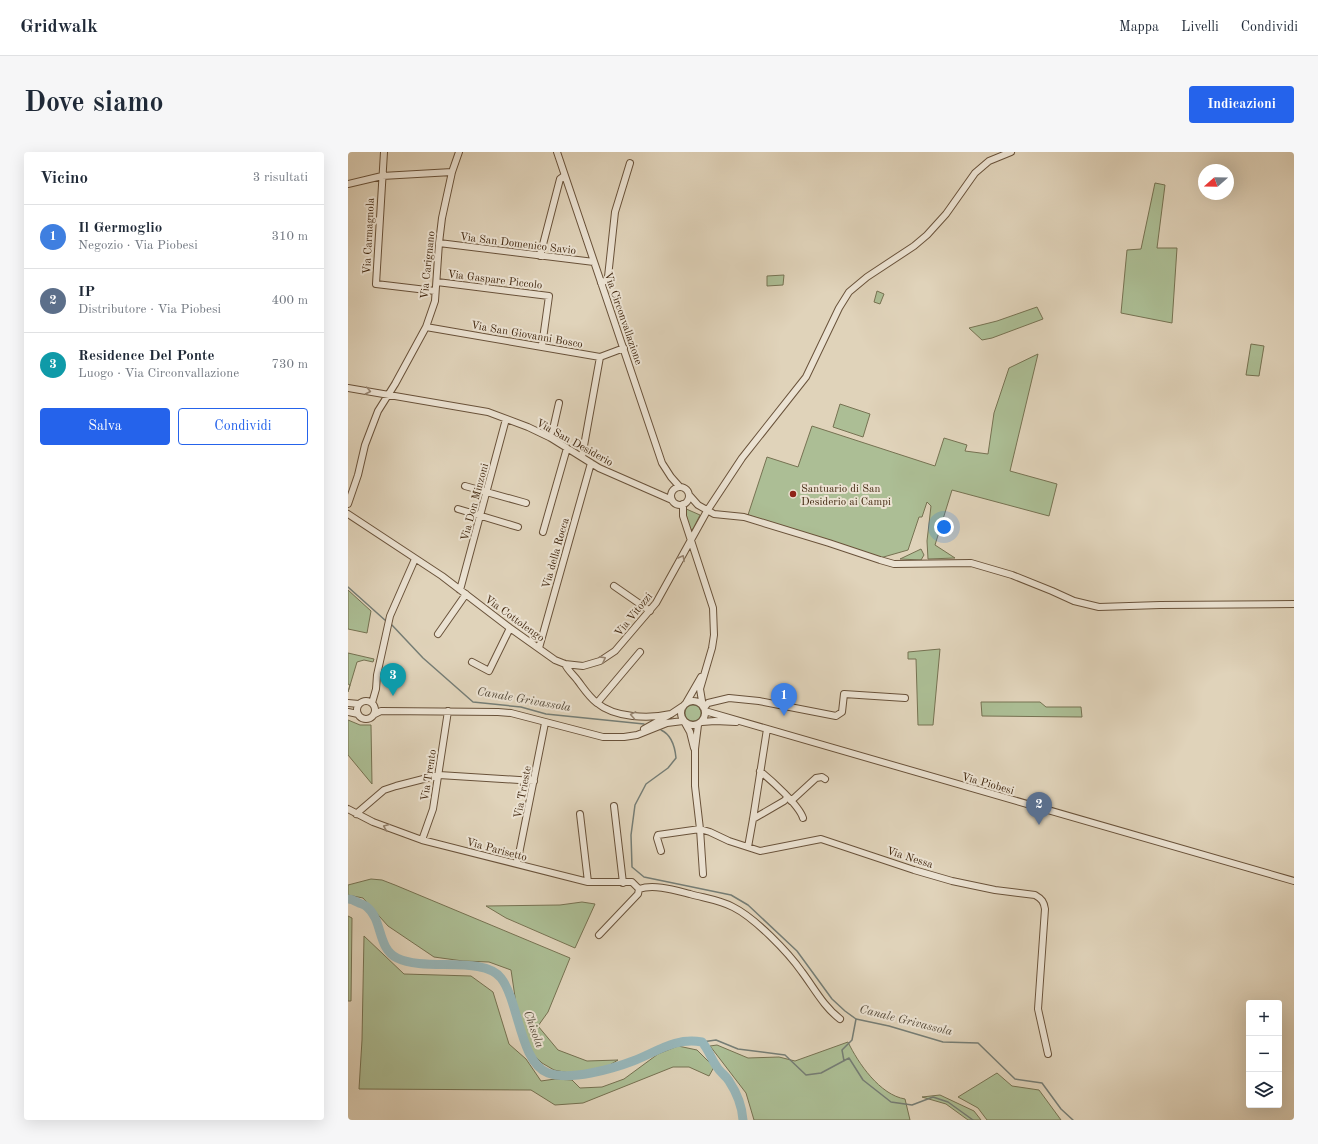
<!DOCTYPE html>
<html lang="it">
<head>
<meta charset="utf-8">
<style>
  :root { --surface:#fff; --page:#f6f6f7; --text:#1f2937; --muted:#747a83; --line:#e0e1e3; --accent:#2563eb }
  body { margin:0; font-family:"Old Standard TT",serif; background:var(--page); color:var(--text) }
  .controls { position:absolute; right:12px; bottom:12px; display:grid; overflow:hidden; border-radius:4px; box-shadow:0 4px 16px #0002 }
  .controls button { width:36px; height:36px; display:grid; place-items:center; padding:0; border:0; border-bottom:1px solid var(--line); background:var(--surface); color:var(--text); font:20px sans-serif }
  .compass { position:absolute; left:850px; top:12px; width:36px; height:36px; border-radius:50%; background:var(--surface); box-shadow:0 4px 16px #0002; rotate:250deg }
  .you { position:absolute; left:596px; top:375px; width:14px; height:14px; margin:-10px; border:3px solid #fff; border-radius:50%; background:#1a73e8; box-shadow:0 0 0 6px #1a73e833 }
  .badge { display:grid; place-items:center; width:26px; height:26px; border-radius:50%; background:var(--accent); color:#fff; font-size:13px; font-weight:700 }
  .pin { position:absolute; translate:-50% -33px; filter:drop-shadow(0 1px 2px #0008) }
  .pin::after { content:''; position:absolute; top:21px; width:14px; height:12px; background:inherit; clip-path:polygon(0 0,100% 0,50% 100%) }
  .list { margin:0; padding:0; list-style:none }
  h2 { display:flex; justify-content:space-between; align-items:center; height:52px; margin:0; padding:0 16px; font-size:17px }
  h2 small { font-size:13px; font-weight:400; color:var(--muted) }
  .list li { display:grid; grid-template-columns:26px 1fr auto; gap:12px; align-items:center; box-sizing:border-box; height:64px; padding:0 16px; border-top:1px solid var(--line) }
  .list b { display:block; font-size:15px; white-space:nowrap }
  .list p { margin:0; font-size:13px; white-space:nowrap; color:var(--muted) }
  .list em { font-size:13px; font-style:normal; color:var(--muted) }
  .actions { display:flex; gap:8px; padding:12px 16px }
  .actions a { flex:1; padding:9px 0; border:1px solid var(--accent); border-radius:4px; text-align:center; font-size:14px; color:var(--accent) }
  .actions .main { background:var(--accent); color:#fff }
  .icon { flex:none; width:22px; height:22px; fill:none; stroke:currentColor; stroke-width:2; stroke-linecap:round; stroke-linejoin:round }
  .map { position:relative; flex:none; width:946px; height:968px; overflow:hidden; border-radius:4px }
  header { display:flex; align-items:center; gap:24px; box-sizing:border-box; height:56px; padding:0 20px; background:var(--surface); border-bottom:1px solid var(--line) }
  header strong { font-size:19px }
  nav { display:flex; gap:22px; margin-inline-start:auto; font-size:14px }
  .intro { display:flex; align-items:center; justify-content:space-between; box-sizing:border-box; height:96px; padding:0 24px }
  h1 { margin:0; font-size:28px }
  .button { padding:10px 18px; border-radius:4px; background:var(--accent); color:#fff; font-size:14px; font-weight:700 }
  main { display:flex; gap:24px; padding:0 24px }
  aside { flex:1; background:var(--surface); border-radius:4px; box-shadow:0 4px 16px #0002 }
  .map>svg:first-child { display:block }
  .green { fill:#acbe95; stroke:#767252 }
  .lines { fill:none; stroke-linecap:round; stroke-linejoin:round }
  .stream { stroke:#757d75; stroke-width:1.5 }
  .river { stroke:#97b6b9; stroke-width:9 }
  .minor-casing { stroke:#69523a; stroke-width:8 }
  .minor { stroke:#ebe2d2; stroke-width:6 }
  .oneway { stroke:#968470 }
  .poi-dot { fill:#8f2418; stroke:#ebe2d2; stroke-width:1.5 }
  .labels { text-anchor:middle; stroke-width:4; stroke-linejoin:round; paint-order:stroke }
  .street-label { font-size:11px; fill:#41270f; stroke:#ebe2d2 }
  .poi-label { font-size:11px; fill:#41270f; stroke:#ebe2d2; text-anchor:start }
  .water-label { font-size:12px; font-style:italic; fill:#564b3a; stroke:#ebe2d2 }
</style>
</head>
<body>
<header>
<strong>Gridwalk</strong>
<nav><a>Mappa</a><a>Livelli</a><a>Condividi</a></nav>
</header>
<div class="intro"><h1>Dove siamo</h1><a class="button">Indicazioni</a></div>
<main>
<aside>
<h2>Vicino<small>3 risultati</small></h2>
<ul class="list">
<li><span class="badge" style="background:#3f7fe0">1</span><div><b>Il Germoglio</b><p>Negozio · Via Piobesi</p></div><em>310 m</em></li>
<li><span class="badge" style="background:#5c6f8a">2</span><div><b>IP</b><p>Distributore · Via Piobesi</p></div><em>400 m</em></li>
<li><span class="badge" style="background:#0f9aa8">3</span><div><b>Residence Del Ponte</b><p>Luogo · Via Circonvallazione</p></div><em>730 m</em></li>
</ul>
<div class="actions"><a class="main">Salva</a><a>Condividi</a></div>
</aside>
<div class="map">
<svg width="946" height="968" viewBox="0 0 946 968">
  <rect width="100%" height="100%" fill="#e0d3ba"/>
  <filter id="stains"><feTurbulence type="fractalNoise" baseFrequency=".005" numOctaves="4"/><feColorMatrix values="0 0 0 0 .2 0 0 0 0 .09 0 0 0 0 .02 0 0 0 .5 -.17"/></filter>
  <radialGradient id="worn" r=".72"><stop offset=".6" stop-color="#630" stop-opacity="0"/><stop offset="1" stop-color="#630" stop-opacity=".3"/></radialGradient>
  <!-- green -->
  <path class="green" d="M807,31L817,33L809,96H829L824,171L773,161L779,98L793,97Z
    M436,123L435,133L419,134V124Z
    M529,139L536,142L532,152L526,150Z
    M689,155L695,167L644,186L634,188L621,176L649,169Z
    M903,192L916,194L911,224L898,223Z
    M690,202L662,319L709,332L701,364L604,338L587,393L607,406L580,407L579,389L583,354L579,350L574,365H571L560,398L532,406L400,363L419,305L450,315L464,274L587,314L596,286L619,293L617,299L640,302L646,261L661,216Z
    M492,252L522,262L515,285L485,275Z
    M336,356L352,363L345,377L342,378Z
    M573,397L576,403L573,408L552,407Z
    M0,438L23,459L19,481L0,477Z
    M592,497L585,573H570L568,507H560V500Z
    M0,501L26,507L25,510L16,508L9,510L0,540L2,533L0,532Z
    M633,550H692L698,555H733L734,565L634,564Z
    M337 561a8 8 0 1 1 16 0a8 8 0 1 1-16 0Z
    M0,568L12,573H23L24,632L0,603Z
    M23,727L34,728L47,733L222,806L200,860L190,874L210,898L239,909L270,908L255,917L221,921L206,918L194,911L183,900L178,889L176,879L170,865L163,818L141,810L115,809L86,805L40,774L15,746L0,743V733Z
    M234,750L247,752L227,796L158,766L138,754L212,753Z
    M0,764L4,766L3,849H0Z
    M16,784L56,822L123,824L145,840L161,892L178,907L193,929L207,927L224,928L232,936L254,935L276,927L310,902L330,894L349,898L366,915L361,924L341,915H325L235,951L207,953L183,938L11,937L14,888Z
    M500,890C510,911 532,943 557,947L562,968H406L398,941L362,894L369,893L400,906L431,905L447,909Z
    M649,921L664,934L691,938L713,968H639L630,956L610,945Z
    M592,943L626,959L633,968H620L598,952L574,945Z"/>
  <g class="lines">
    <!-- stream -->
    <path class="stream" d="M0,435L38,469
      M43,472L75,506L125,550L173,555L198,562L296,572
      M313,578C324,583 327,595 328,606L320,616L298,632L287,653L283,683L284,715L296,725L383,743L400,753L449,799L484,847L497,859L508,867L541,874L595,890L630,891L667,927L694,931L713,957L725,968
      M354,890L368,888L390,897L437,903L458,923L473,921L501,906L515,928L543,950L564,953L585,945L600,950L625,968
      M496,909L494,898L504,888L508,867"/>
    <!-- river -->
    <path class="river" d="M0,747C4,747 7,749 11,751C14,752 17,753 19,755C35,768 29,796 49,806C77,820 135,803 153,826C171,849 172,911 200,921C222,929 264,917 285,909C309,900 327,885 354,890C361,898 363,907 369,915C372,920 378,924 381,929C389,941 394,954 395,968"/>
    <!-- minor casing -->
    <g class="minor-casing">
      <path id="minor" d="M36,0L28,132L87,139
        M209,0L314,311L323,325L331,334
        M0,32L34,24L104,20
        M91,91L246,110
        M192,104L212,27L216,24
        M89,130L201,144L194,194
        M253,131L259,128L260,125L267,60L282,11
        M78,175L252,205L276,196
        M0,236L140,260L180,275L203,286L251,316L324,348
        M203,286L211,251
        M234,305L252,205
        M117,334L178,351
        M323 344a9 9 0 1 1 18 0a9 9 0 1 1-18 0Z
        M342,344L350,353L366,362L396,365L481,391L532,408L546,412L623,411L664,423L704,439L726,449L751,455L812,453L946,452
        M0,352L10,323L17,293L30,259L47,232L78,175L87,149L91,91L94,66L104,20L111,0
        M335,352V364L365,456L366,483L364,496L352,537L355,555
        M110,357L170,375
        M0,362L94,424L162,476L207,508L217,512L235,514L252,509L267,499L308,451L359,359L394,306L458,225L491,156L501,140L519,125L566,94L579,83L598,62L627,21L641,9L663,0
        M195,380L219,296
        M266,434L302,459
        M112,438L158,267
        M90,482L118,442
        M191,496L243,311
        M124,510L141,519L162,476
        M217,512C220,519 226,523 230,529C236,537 241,545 249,551C267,566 301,567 323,562
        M333 561a12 12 0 1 1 24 0a12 12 0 1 1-24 0Z
        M9 558a9 9 0 1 1 18 0a9 9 0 1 1-18 0Z
        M0,551L11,552
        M24,551L28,537L29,523L42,464L67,407
        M249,551L292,500
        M338,551L353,525
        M356,556L360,551L381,546L411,549L488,564L494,560L496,542L557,546
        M357,559L946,729
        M0,560L10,562
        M27,562L33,559L150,560L163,561L255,585H276L289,583L319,571L335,569
        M354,570L367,569L388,570
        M337,571L342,580L346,596
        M350,573L347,597V634L352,677L355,722
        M296,577L323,562L335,554
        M412,619C423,628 451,653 455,666
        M443,649L468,626L474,625L477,627
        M266,654L275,731
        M0,657L25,670L74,688L240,730H284L291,737L290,742L251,783
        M8,662L36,638L48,634L91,623L186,629
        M232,662L240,730
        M405,667L436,649L440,645
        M74,688L85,657L100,559
        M400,695L405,667L419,577
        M313,699L309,686L310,683L352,677L362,680L381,689L412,699L473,687L566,718L604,729L647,738L687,743C694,747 696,750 697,757L690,857L700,902
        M169,712L197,571
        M291,737C306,732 326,738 342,742C356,746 372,748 385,755C407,766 440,800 454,820C466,836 476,855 492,867"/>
    </g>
    <!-- minor -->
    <use href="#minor" class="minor"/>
  </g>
  <!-- one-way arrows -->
  <defs><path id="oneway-chevron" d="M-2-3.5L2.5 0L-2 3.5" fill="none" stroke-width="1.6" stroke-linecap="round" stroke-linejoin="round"/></defs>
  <g class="oneway">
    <use href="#oneway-chevron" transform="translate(20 239) rotate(11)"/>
    <use href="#oneway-chevron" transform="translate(334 406) rotate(-61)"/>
    <use href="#oneway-chevron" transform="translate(255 507) rotate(-28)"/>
    <use href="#oneway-chevron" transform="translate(285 563) rotate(-170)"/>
    <use href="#oneway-chevron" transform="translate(38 675) rotate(-158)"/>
  </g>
  <!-- markers -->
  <circle class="poi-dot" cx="445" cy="342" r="4"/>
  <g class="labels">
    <!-- street labels -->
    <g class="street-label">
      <text transform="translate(20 84) rotate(-87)" y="4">Via Carmagnola</text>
      <text transform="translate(170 91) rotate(7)" y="4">Via San Domenico Savio</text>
      <text transform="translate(79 113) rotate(-84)" y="4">Via Carignano</text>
      <text transform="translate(147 127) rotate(7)" y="4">Via Gaspare Piccolo</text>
      <text transform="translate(276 166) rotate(71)" y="4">Via Circonvallazione</text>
      <text transform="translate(179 182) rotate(10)" y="4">Via San Giovanni Bosco</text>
      <text transform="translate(227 290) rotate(29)" y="4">Via San Desiderio</text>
      <text transform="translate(126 350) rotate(-75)" y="4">Via Don Minzoni</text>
      <text transform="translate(207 401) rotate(-74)" y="4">Via della Rocca</text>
      <text transform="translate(285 462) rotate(-51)" y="4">Via Vitozzi</text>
      <text transform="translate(167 466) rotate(36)" y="4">Via Cottolengo</text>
      <text transform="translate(80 623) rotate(-81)" y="4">Via Trento</text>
      <text transform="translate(640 631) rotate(16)" y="4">Via Piobesi</text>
      <text transform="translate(174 640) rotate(-79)" y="4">Via Trieste</text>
      <text transform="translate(149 697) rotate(15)" y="4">Via Parisetto</text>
      <text transform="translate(562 705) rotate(18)" y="4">Via Nessa</text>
    </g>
    <!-- poi labels -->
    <g class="poi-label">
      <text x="453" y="340">Santuario di San<tspan x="453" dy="13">Desiderio ai Campi</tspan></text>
    </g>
    <!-- water labels -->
    <g class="water-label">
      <text transform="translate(176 547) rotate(10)" y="4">Canale Grivassola</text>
      <text transform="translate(558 868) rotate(14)" y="4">Canale Grivassola</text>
      <text transform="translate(186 877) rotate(70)" y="4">Chisola</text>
    </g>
  </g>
  <rect width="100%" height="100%" filter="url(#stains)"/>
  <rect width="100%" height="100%" fill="url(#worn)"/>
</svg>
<div class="controls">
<button>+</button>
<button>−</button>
<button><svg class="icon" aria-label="layers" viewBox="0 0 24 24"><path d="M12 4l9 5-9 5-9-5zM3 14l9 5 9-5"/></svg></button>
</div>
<svg class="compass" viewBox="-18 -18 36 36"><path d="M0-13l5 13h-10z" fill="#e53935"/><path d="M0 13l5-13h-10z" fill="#747a83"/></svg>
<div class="you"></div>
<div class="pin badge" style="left:436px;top:564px;background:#3f7fe0">1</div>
<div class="pin badge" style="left:691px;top:673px;background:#5c6f8a">2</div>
<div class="pin badge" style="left:45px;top:544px;background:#0f9aa8">3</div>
</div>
</main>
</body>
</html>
